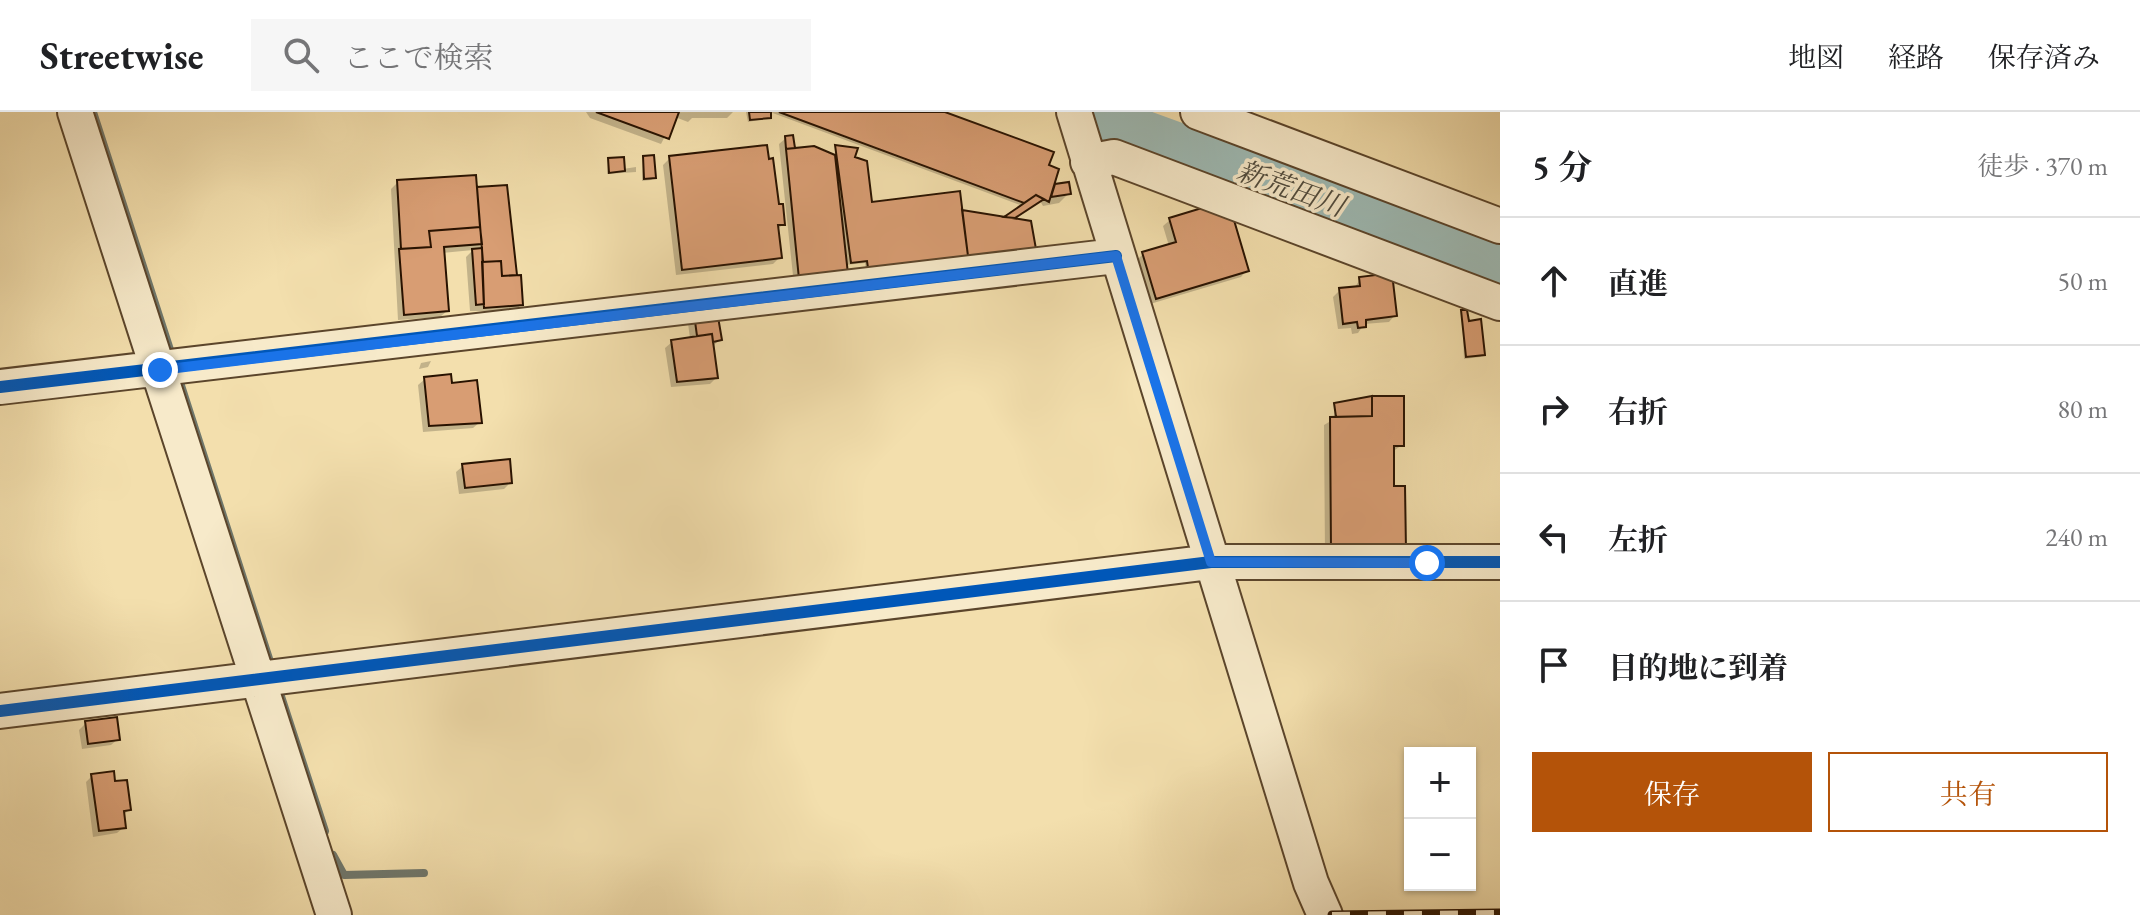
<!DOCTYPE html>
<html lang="ja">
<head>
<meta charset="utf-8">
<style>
  :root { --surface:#fff; --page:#f6f6f6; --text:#202124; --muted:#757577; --line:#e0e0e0; --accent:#b45309 }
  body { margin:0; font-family:"EB Garamond","Noto Serif JP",serif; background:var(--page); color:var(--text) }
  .controls { position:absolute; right:24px; bottom:24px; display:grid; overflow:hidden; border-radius:0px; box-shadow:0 2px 6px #0004 }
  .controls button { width:72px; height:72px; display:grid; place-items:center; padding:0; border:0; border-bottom:2px solid var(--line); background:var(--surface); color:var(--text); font:40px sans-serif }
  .stop { position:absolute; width:24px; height:24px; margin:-18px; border:6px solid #1a73e8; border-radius:50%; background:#fff }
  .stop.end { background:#1a73e8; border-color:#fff; box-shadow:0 2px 8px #0008 }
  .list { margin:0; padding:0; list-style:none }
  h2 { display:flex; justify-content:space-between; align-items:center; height:104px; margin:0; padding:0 32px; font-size:34px }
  h2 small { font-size:26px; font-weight:400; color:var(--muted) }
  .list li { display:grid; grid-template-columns:52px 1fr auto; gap:24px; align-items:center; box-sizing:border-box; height:128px; padding:0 32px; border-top:2px solid var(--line) }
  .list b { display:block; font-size:30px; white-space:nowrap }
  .list em { font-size:26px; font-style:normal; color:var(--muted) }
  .actions { display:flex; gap:16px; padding:24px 32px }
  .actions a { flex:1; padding:18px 0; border:2px solid var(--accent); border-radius:0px; text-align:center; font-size:28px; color:var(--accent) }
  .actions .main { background:var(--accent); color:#fff }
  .icon { flex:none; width:44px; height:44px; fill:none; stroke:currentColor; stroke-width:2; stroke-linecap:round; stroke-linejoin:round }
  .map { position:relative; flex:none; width:1500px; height:803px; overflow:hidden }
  header { display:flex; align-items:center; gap:48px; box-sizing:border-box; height:112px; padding:0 40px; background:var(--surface); border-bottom:2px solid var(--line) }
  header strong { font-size:38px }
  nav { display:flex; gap:44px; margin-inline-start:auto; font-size:28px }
  .search { width:560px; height:72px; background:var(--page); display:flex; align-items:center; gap:20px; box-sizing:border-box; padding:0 28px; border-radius:0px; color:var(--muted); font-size:30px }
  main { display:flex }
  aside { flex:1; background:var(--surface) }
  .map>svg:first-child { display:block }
  .shadow { fill:#0003 }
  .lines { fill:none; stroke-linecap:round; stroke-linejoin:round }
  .stream { stroke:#6f776c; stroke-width:8 }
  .river { stroke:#9ebab4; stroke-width:48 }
  .building { fill:#d89d73; stroke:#281200; stroke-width:2 }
  .minor-casing { stroke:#5b452b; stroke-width:38 }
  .minor { stroke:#f7eaca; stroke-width:34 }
  .rail-casing { stroke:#281200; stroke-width:9 }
  .rail { stroke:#f7eaca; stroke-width:6; stroke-dasharray:18; stroke-linecap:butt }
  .cycleway-casing { stroke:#f7eaca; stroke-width:17 }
  .cycleway { stroke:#0057b8; stroke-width:12 }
  .route { stroke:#1a73e8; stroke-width:10 }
  .labels { text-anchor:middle; stroke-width:7; stroke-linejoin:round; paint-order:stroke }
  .water-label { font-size:28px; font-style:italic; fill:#514d3f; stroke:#f7eaca }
</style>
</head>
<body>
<header>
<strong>Streetwise</strong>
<div class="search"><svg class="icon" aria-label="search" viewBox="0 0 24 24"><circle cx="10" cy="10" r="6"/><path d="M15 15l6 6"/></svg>ここで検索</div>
<nav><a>地図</a><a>経路</a><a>保存済み</a></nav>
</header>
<main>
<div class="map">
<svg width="1500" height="803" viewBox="0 0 1500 803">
  <rect width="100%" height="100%" fill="#f3dfad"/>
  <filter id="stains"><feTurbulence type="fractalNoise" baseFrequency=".0025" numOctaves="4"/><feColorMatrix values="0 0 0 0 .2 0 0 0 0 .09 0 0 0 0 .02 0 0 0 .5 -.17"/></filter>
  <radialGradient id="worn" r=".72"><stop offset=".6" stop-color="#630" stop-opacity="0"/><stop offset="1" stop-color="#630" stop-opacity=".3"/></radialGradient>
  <!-- shadow -->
  <path class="shadow" d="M586,0H733L727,6H692L688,10L675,5L661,32L590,6Z
    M746,0H769V6L748,10Z
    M770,0H939L1047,54L1050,80L1056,74L1069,81L1059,91L1043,94L1040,89L1014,108L1033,136L866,158L865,151L845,153L794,173L779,32L786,26L792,25L793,38L834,45L836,35L853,46L870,92L1004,107L1023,94Z
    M643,46L654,66L651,68L642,69Z
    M670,46L772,48L783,112L776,119L780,145L773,152L676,163L663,53Z
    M608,48L623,57L636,55V60L607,62Z
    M398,70L475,77L505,75L521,193L514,199H470L466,145L473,138L442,141L447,199L440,205L398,208L391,77Z
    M1170,108L1247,158L1241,165L1150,192L1137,148L1143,142L1169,134L1163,114Z
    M1360,167L1395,203L1389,210L1364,212L1358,221L1352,222L1351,216L1338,217L1333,185L1340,178L1354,177Z
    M1462,200L1483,242L1480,245L1464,247Z
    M694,204L720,227L713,234L716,266L710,272L671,275L665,236L672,230L690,227L688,211Z
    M431,249L428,255L419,257L421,251Z
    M425,267L450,273L480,310L473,316L423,320L418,273Z
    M1335,293L1402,333L1392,340L1325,444L1324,313L1334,307Z
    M463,354L510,371L504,377L459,382L456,360Z
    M86,611L118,627L111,633L82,637L79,618Z
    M92,664L114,672L129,698L122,704L124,715L117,721L93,725L86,670Z"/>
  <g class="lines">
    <!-- stream -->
    <path class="stream" d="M93,0L173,247
      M178,264L273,559
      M277,572L325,719
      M333,743L344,763L424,761"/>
    <!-- river -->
    <path class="river" d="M1082,0L1500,152"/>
  </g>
  <!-- building -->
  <path class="building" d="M596,0H679L669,27Z
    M749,0H771V6L750,8Z
    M779,0H945L1054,40L1049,53L1059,57L1049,90L1036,83L1024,91Z
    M793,23L795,36L786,37L785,24Z
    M767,33L769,47L773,46L779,92H783L785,113H778L782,146L682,158L669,44Z
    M835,33L858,36L855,45L867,49L872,90L960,79L968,144L868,156L867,149L851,151Z
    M814,34L835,43L848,162L799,167L786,37Z
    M654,43L656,66L644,67L643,44Z
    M624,45L625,59L609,61L608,46Z
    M476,63L480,115L429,119L431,135L401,137L397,68Z
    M1069,70L1071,82L1051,85L1055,72Z
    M507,73L517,163L502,164L501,149L483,150L477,75Z
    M1036,83L1044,87L1015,106L1004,105Z
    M1215,92L1231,98L1249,159L1156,187L1142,140L1176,130L1169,106Z
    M962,98L1031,109L1036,137L968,144Z
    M480,115L482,132L444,135L449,199L404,203L399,137L431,135L429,119Z
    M482,136L484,192L476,193L472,137Z
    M501,149L502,164L521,163L523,193L484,196L482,150Z
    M1392,161L1397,204L1366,208V215L1358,216L1357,210L1343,212L1339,176L1360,174L1359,165Z
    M1461,198H1467L1469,209L1481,207L1485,243L1466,245Z
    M717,199L722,228L713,230L712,222L697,224L694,202Z
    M712,222L718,266L677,270L671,228Z
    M451,262L452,271L477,268L482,311L429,314L424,265Z
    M1372,284H1404V334H1394V374H1405L1406,438L1331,439L1330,305L1372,304Z
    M1372,284V304L1336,305L1334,291Z
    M510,347L512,371L465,376L462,352Z
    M117,605L120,628L88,632L85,609Z
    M114,659L115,669L127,668L131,698L124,699L126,716L99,719L91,662Z"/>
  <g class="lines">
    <!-- minor casing -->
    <g class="minor-casing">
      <path id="minor" d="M75,0L334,803
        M1074,0L1311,771L1325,803
        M1198,0L1500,114
        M1088,50L1114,45L1500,191
        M0,275L1116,144
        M0,599L1211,450H1500"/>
    </g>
    <!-- minor -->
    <use href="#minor" class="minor"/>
    <!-- rail casing -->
    <g class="rail-casing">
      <path id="rail" d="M1332,803L1500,801"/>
    </g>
    <!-- rail -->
    <use href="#rail" class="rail"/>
    <!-- cycleway casing -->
    <g class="cycleway-casing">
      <path id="cycleway" d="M0,275L1116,144
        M0,599L1211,450H1500"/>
    </g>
    <!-- cycleway -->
    <use href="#cycleway" class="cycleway"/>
  </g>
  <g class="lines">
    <!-- route -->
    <path class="route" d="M160,258L1116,144L1211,450L1427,451"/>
  </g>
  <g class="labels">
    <!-- water labels -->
    <g class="water-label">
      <text transform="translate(1291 76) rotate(20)" y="10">新荒田川</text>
    </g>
  </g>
  <rect width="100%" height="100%" filter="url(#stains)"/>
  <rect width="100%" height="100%" fill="url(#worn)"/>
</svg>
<div class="controls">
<button>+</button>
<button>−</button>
</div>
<div class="stop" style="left:1427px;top:451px"></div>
<div class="stop end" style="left:160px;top:258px"></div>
</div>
<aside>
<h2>5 分<small>徒歩 · 370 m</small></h2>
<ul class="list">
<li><svg class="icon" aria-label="ahead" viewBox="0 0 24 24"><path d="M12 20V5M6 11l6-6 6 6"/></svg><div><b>直進</b></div><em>50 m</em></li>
<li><svg class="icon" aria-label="right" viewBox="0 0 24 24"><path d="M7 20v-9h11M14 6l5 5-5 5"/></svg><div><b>右折</b></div><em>80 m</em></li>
<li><svg class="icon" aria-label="left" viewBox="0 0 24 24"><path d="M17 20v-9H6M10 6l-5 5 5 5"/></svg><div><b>左折</b></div><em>240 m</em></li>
<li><svg class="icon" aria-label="arrive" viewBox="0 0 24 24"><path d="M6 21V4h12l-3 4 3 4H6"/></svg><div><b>目的地に到着</b></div></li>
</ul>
<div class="actions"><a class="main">保存</a><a>共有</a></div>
</aside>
</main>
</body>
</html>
